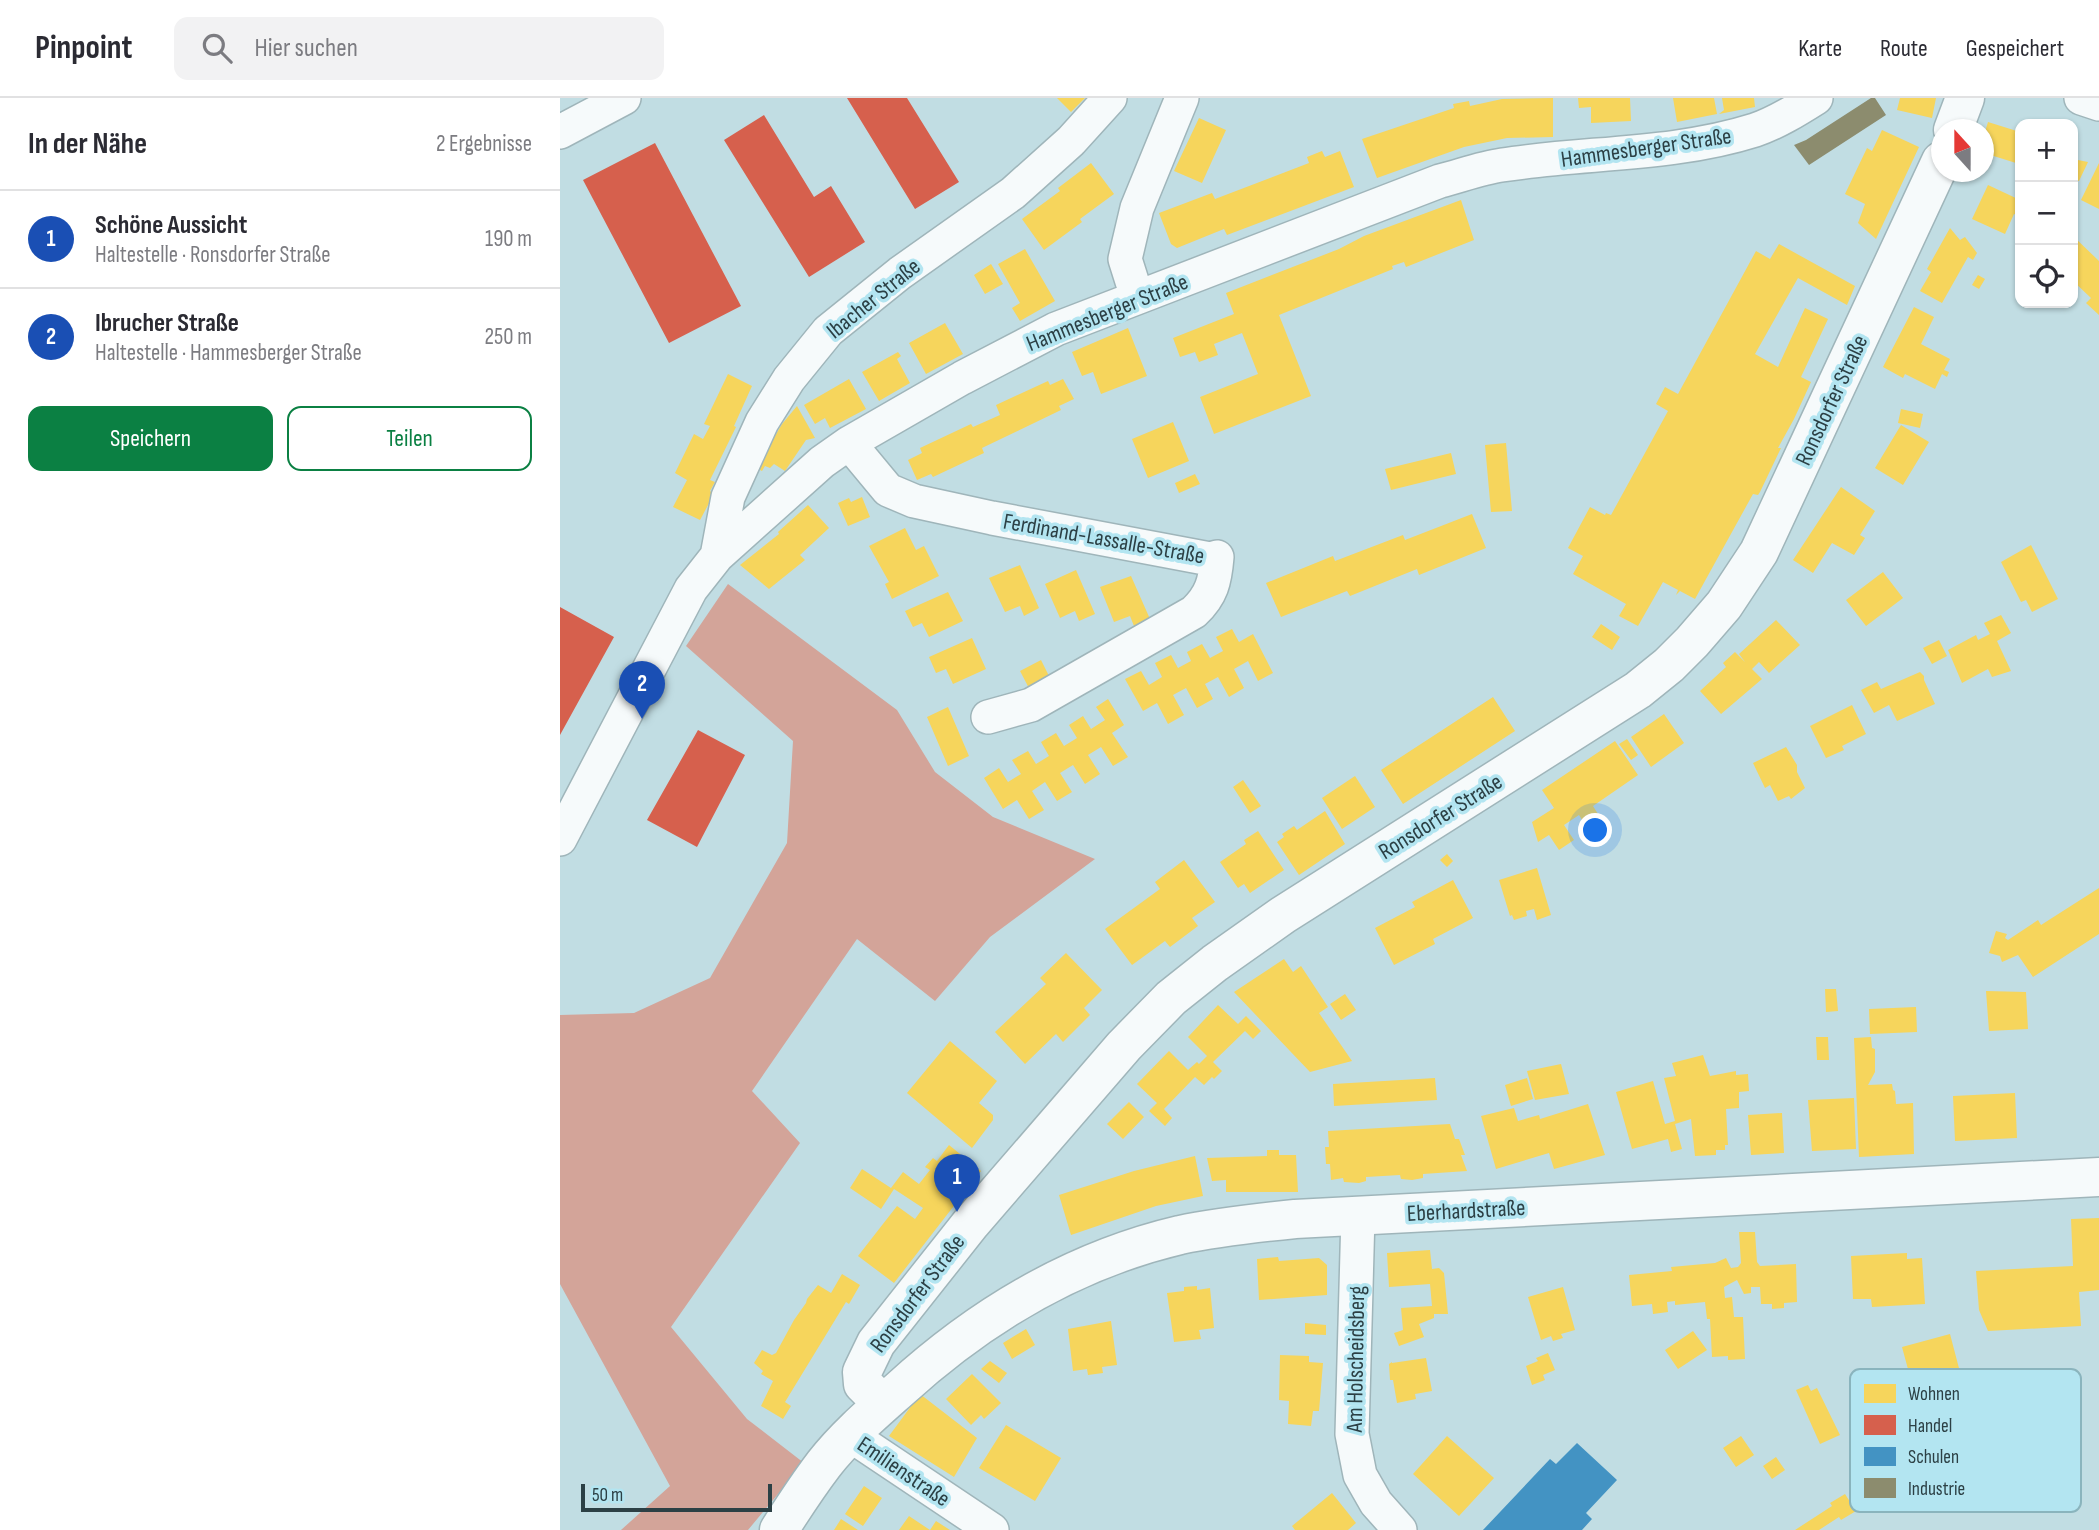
<!DOCTYPE html>
<html lang="de">
<head>
<meta charset="utf-8">
<style>
  :root { --surface:#fff; --page:#f2f2f3; --text:#2b2b33; --muted:#7c7c81; --line:#e1e1e2; --accent:#0b8043 }
  body { margin:0; font-family:"Sofia Sans Condensed",sans-serif; background:var(--page); color:var(--text) }
  .controls { position:absolute; right:21px; top:21px; display:grid; overflow:hidden; border-radius:14px; box-shadow:0 2px 5px #0004 }
  .controls button { width:63px; height:63px; display:grid; place-items:center; padding:0; border:0; border-bottom:2px solid var(--line); background:var(--surface); color:var(--text); font:35px sans-serif }
  .compass { position:absolute; left:1371px; top:21px; width:63px; height:63px; border-radius:50%; background:var(--surface); box-shadow:0 2px 5px #0004; rotate:339deg }
  .scale { position:absolute; left:21px; bottom:18px; width:191px; box-sizing:border-box; padding-left:7px; border:4px solid #2c4045; border-top:0; font-size:19px; line-height:24px; white-space:nowrap; color:#2c4045; -webkit-text-stroke:5px #b3e5f1; paint-order:stroke }
  .you { position:absolute; left:1036px; top:733px; width:24px; height:24px; margin:-18px; border:5px solid #fff; border-radius:50%; background:#1a73e8; box-shadow:0 0 0 10px #1a73e833 }
  .badge { display:grid; place-items:center; width:46px; height:46px; border-radius:50%; background:var(--accent); color:#fff; font-size:23px; font-weight:700 }
  .pin { position:absolute; translate:-50% -58px; filter:drop-shadow(0 2px 4px #0008) }
  .pin::after { content:''; position:absolute; top:37px; width:24px; height:21px; background:inherit; clip-path:polygon(0 0,100% 0,50% 100%) }
  .list { margin:0; padding:0; list-style:none }
  h2 { display:flex; justify-content:space-between; align-items:center; height:91px; margin:0; padding:0 28px; font-size:30px }
  h2 small { font-size:23px; font-weight:400; color:var(--muted) }
  .list li { display:grid; grid-template-columns:46px 1fr auto; gap:21px; align-items:center; box-sizing:border-box; height:98px; padding:0 28px; border-top:2px solid var(--line) }
  .list b { display:block; font-size:26px; white-space:nowrap }
  .list p { margin:0; font-size:23px; white-space:nowrap; color:var(--muted) }
  .list em { font-size:23px; font-style:normal; color:var(--muted) }
  .actions { display:flex; gap:14px; padding:21px 28px }
  .actions a { flex:1; padding:16px 0; border:2px solid var(--accent); border-radius:14px; text-align:center; font-size:24px; color:var(--accent) }
  .actions .main { background:var(--accent); color:#fff }
  .icon { flex:none; width:38px; height:38px; fill:none; stroke:currentColor; stroke-width:2; stroke-linecap:round; stroke-linejoin:round }
  .map { position:relative; flex:none; width:1539px; height:1432px; overflow:hidden }
  header { display:flex; align-items:center; gap:42px; box-sizing:border-box; height:98px; padding:0 35px; background:var(--surface); border-bottom:2px solid var(--line) }
  header strong { font-size:33px }
  nav { display:flex; gap:38px; margin-inline-start:auto; font-size:24px }
  .search { width:490px; height:63px; background:var(--page); display:flex; align-items:center; gap:18px; box-sizing:border-box; padding:0 24px; border-radius:14px; color:var(--muted); font-size:26px }
  main { display:flex }
  aside { flex:1; background:var(--surface) }
  .map>svg:first-child { display:block }
  .forest { fill:#d3a499 }
  .homes { fill:#f6d55c }
  .shops { fill:#d6604d }
  .schools { fill:#4393c3 }
  .industry { fill:#8c8c6e }
  .lines { fill:none; stroke-linecap:round; stroke-linejoin:round }
  .minor-casing { stroke:#9fb5ba; stroke-width:36 }
  .major-casing { stroke:#9fb5ba; stroke-width:41 }
  .minor { stroke:#f6fafb; stroke-width:33 }
  .major { stroke:#f6fafb; stroke-width:38 }
  .labels { text-anchor:middle; stroke-width:7; stroke-linejoin:round; paint-order:stroke }
  .street-label { font-size:23px; fill:#2c4045; stroke:#b3e5f1 }
  .key { fill:#b3e5f1; stroke:#8ab4bd; stroke-width:2 }
  .key-label { font-size:19px; fill:#2c4045 }
</style>
</head>
<body>
<header>
<strong>Pinpoint</strong>
<div class="search"><svg class="icon" aria-label="search" viewBox="0 0 24 24"><circle cx="10" cy="10" r="6"/><path d="M15 15l6 6"/></svg>Hier suchen</div>
<nav><a>Karte</a><a>Route</a><a>Gespeichert</a></nav>
</header>
<main>
<aside>
<h2>In der Nähe<small>2 Ergebnisse</small></h2>
<ul class="list">
<li><span class="badge" style="background:#1a4fb4">1</span><div><b>Schöne Aussicht</b><p>Haltestelle · Ronsdorfer Straße</p></div><em>190 m</em></li>
<li><span class="badge" style="background:#1a4fb4">2</span><div><b>Ibrucher Straße</b><p>Haltestelle · Hammesberger Straße</p></div><em>250 m</em></li>
</ul>
<div class="actions"><a class="main">Speichern</a><a>Teilen</a></div>
</aside>
<div class="map">
<svg width="1539" height="1432" viewBox="0 0 1539 1432">
  <rect width="100%" height="100%" fill="#c1dde3"/>
  <!-- forest -->
  <path class="forest" d="M168,486L337,612L375,674L433,719L535,761L430,839L375,903L297,841L192,993L240,1045L111,1229L187,1321L244,1365L188,1432H61L110,1388L0,1186V917L74,915L150,880L227,745L233,643L126,548Z"/>
  <!-- homes -->
  <path class="homes" d="M497,0H525L511,14Z
    M993,0V39L947,40L904,49L817,80L802,41L894,10L893,6L909,3L910,8L942,1Z
    M1018,0H1070L1071,23L1031,25V9L1019,10Z
    M1113,0H1154L1157,16L1117,24Z
    M1162,0H1194L1195,9L1159,16L1164,12Z
    M1340,0H1376L1372,20L1337,12Z
    M639,20L666,32L642,85L614,73Z
    M1428,24L1460,34V72L1455,71L1456,65L1424,55V37Z
    M1322,32L1359,49L1316,141L1298,125L1305,106L1285,96L1307,50L1312,53Z
    M762,53L765,59L780,53L794,89L667,137L664,131L617,150L611,146L599,115L652,95L655,101L749,65L747,59Z
    M1518,62L1528,64L1519,83L1514,82Z
    M531,65L554,96L520,121L522,124L484,152L462,121L500,93L498,90Z
    M1539,65V111L1521,102Z
    M1428,87L1460,102V119L1454,116L1445,136L1412,121Z
    M901,102L914,142L846,169L844,164L832,168L833,171L719,217L751,298L654,336L640,299L698,276L682,235L654,246L658,257L639,264L635,254L620,259L613,240L674,216L666,195L779,151L804,138Z
    M1390,130L1400,142L1405,139L1417,155L1413,162L1408,159L1382,205L1360,193L1371,174L1367,171Z
    M1513,138L1539,163V217L1526,205L1531,200L1513,183Z
    M1219,146L1295,188L1287,207L1238,180L1195,256L1218,269L1245,210L1268,221L1241,279L1251,284L1234,321L1218,350H1221L1200,394L1198,397L1193,396L1135,501L1120,493L1116,497L1118,492L1103,484L1078,528L1059,518L1066,506L1013,476L1023,458L1008,450L1030,409L1045,417L1046,415L1051,417L1108,313L1096,306L1105,289L1118,296L1196,153L1210,161Z
    M465,151L495,203L460,223L452,210L460,205L438,166Z
    M431,166L443,186L425,196L414,177Z
    M1418,177L1425,181L1419,191L1412,187Z
    M1354,209L1374,219L1361,246L1390,261L1384,272L1389,274L1387,279L1382,276L1375,291L1345,276L1343,280L1323,269Z
    M385,225L403,256L366,276L349,245Z
    M568,230L587,278L541,296L533,274L522,278L512,254Z
    M338,254L341,258L337,261L350,285L319,303L302,274Z
    M168,276L192,288L174,328L176,329L150,382L155,384L150,393L154,396L140,422L113,409L127,382L115,375L134,336L143,341L150,328L144,326Z
    M289,281L306,311L270,330L265,320L255,326L244,307Z
    M503,281L514,301L499,308L501,312L422,350L424,355L373,379L371,376L357,382L348,362L362,355L360,350L411,326L413,329L440,317L436,307L488,283L490,287Z
    M237,308L255,340L246,342L225,373L214,366L210,370L205,368L202,373L196,370L222,326Z
    M1341,311L1363,316L1360,330L1338,325Z
    M613,324L629,363L588,380L572,341Z
    M1341,327L1369,344L1343,387L1315,370Z
    M946,345L952,413L931,414L925,347Z
    M891,355L896,376L831,392L825,371Z
    M635,376L640,386L619,395L615,385Z
    M1281,389L1315,413L1300,437L1305,440L1294,457L1272,445L1253,475L1233,462Z
    M302,399L310,419L288,428L278,405L289,400L291,404Z
    M248,407L269,430L240,457L245,462L209,491L180,467L219,436L218,434Z
    M912,416L926,450L859,477L857,471L790,498L787,493L721,519L706,485L773,458L775,463L843,437L845,442Z
    M345,430L356,452L364,448L379,478L332,501L325,486L329,484L309,448Z
    M1471,447L1498,501L1472,514L1466,502L1461,504L1441,464Z
    M460,467L479,510L464,518L460,508L445,514L429,480Z
    M516,472L535,516L519,523L515,513L500,520L485,486Z
    M1323,474L1343,500L1306,528L1286,502Z
    M571,478L590,521L574,528L570,518L554,524L540,489Z
    M388,494L403,523L369,539L362,525L353,529L345,513Z
    M1441,517L1451,535L1437,543L1451,573L1432,579L1428,571L1402,585L1388,552L1416,537L1418,542L1430,536L1424,525Z
    M1216,522L1240,547L1209,575L1199,564L1192,571L1202,581L1161,616L1140,593L1166,569L1163,565L1175,554L1185,564L1179,556Z
    M1041,526L1060,539L1052,552L1032,539Z
    M672,531L679,544L693,536L713,575L698,583L688,563L674,571L684,590L669,599L658,579L645,586L653,601L637,610L626,590L613,597L624,617L608,626L597,605L583,613L565,581L581,573L589,587L602,579L595,565L611,557L618,570L631,563L627,554L642,546L650,560L663,553L656,539Z
    M412,540L426,571L393,586L386,571L376,575L369,559Z
    M1379,542L1387,558L1372,566L1363,550Z
    M481,562L492,584L471,594L460,573Z
    M1360,574L1364,578V582L1375,606L1337,623L1329,607L1314,615L1301,592L1317,584L1321,591Z
    M933,599L955,633L843,706L821,672Z
    M548,601L564,627L552,635L568,659L553,668L541,649L528,657L540,676L525,686L513,667L500,675L512,694L497,703L485,684L472,693L484,712L469,721L457,702L443,711L424,680L439,670L448,684L461,676L452,662L468,653L476,666L489,658L481,644L496,635L504,648L517,640L509,627L523,618L531,631L545,622L536,609Z
    M1292,607L1306,636L1282,648L1284,652L1266,660L1250,628Z
    M388,609L409,658L388,668L367,619Z
    M1104,616L1124,645L1091,669L1071,639Z
    M1067,641L1078,657L1071,662L1059,646Z
    M1055,643L1078,677L1033,708L1043,724L1029,733L1019,717L1004,727L1014,742L999,752L989,737L978,744L972,724L994,710L982,692Z
    M1226,649L1237,667V674L1245,690L1231,701L1229,698L1218,703L1210,687L1205,690L1193,665Z
    M795,678L815,709L782,731L762,700Z
    M683,682L701,708L690,715L673,689Z
    M765,713L785,746L739,777L717,744L724,739L722,736L734,728L737,732Z
    M698,733L724,772L690,795L684,786L678,790L660,764L686,746L684,742Z
    M887,756L893,763L887,769L880,762Z
    M624,762L655,804L632,820L638,828L610,849L605,843L572,867L545,831L600,791L595,784Z
    M977,770L991,817L977,822L974,811L966,813L967,818L954,822L952,817L950,818L939,782Z
    M893,782L913,820L873,841L875,846L834,867L815,830L855,809L852,804Z
    M1539,790V836L1473,879L1458,857L1442,864L1440,858L1429,855L1436,833L1447,836L1445,840L1448,842L1478,822L1481,827Z
    M506,855L542,892L524,910L530,917L503,944L496,936L465,966L435,934L486,886L480,880Z
    M724,861L733,874L741,868L768,909L759,915L792,963L750,974L674,894Z
    M1265,891H1276L1278,913L1266,914Z
    M1426,893L1466,894L1468,931L1429,933Z
    M785,896L796,912L781,922L770,906Z
    M658,907L678,926L686,918L701,933L693,941L685,933L653,964L662,973L654,981L652,979L644,987L635,979L604,1011L612,1020L605,1028L589,1013L597,1005L577,986L609,953L628,972L637,964L639,966L647,958L628,939Z
    M1356,909L1357,934L1310,936L1309,911Z
    M1256,939H1268L1269,962H1257Z
    M1311,939L1312,950L1315,951V974L1308,987L1332,986L1333,992L1335,993L1336,1006L1353,1005L1354,1056L1299,1059L1294,940Z
    M390,943L437,983L419,1005L433,1017V1022L412,1050L347,995Z
    M1143,957L1150,978L1176,973V977L1188,976L1189,993L1179,994V1010L1166,1011L1168,1047H1165V1052H1156V1057L1135,1058L1131,1021L1115,1026L1122,1051L1111,1054L1108,1041L1072,1051L1056,994L1093,983L1105,1026L1115,1023L1104,980L1116,978L1112,965Z
    M1001,966L1009,996L975,1002L967,973Z
    M875,980L877,1002L774,1008L773,986Z
    M967,980L973,1001L951,1008L945,987Z
    M1455,995L1457,1040L1395,1043L1393,998Z
    M1294,1000L1296,1051L1252,1053L1248,1002Z
    M569,1004L584,1019L563,1041L547,1026Z
    M1028,1006L1045,1057L994,1071L989,1055L936,1071L921,1018L954,1010L958,1023L979,1017L980,1021Z
    M1222,1015L1224,1055L1191,1057L1188,1017Z
    M890,1026L895,1041H899L905,1057H901L907,1073L863,1076V1080L852,1082L841,1081L840,1077L806,1079V1083L799,1085L784,1084L783,1080L771,1082L770,1066H766L765,1049H769L768,1033Z
    M389,1047L421,1073L334,1185L298,1158L337,1108L355,1121L363,1110L334,1091L321,1111L290,1090L302,1071L331,1090L343,1074L359,1086L370,1072L365,1069L373,1060L377,1063Z
    M707,1052H719V1057H736L738,1094H666V1082L652,1083L647,1060L707,1058Z
    M635,1058L643,1098L596,1108L511,1137L499,1097L574,1073Z
    M1539,1120V1192L1519,1194L1521,1228L1428,1233L1419,1212L1416,1173L1513,1168L1511,1121Z
    M1179,1134H1195L1197,1164L1200,1168L1236,1166L1237,1204L1224,1205V1210L1212,1211V1206H1201L1200,1189H1191V1195L1184,1196L1177,1182L1164,1189L1165,1200L1172,1199L1174,1219H1183L1185,1261L1168,1262V1258L1152,1259L1150,1221H1147L1145,1204L1115,1207V1203L1107,1204L1108,1214L1093,1216L1092,1206L1072,1208L1069,1177L1112,1173L1111,1169L1155,1165L1166,1160L1171,1170L1178,1169L1181,1165Z
    M870,1152L872,1171L879,1170L884,1175L888,1216H874V1220L859,1226L864,1239L839,1248L834,1235L843,1232L841,1210L872,1208L870,1186L829,1189L827,1155Z
    M1347,1155V1161L1362,1160L1365,1206L1312,1209L1311,1201H1293L1291,1158Z
    M718,1159L719,1163L759,1160L767,1167V1197L699,1202L697,1161Z
    M282,1176L300,1187L289,1206L286,1204L225,1304L231,1308L223,1321L201,1308L213,1283L201,1276L203,1273L194,1265L202,1252L212,1257L216,1255L234,1222L246,1205L247,1201L258,1187L271,1195Z
    M637,1188V1192L650,1190L654,1230L639,1232L641,1241L614,1244L607,1195L624,1193V1189Z
    M1003,1189L1015,1232L1001,1236L1003,1240L993,1243L991,1238L981,1242L968,1199Z
    M551,1223L557,1267L542,1269L543,1275L528,1277L527,1271L513,1273L508,1231Z
    M745,1225L766,1227V1237L745,1236Z
    M466,1231L475,1247L452,1261L443,1245Z
    M1133,1233L1147,1252L1118,1271L1105,1252Z
    M1390,1236L1405,1293L1380,1300L1378,1291L1355,1297L1342,1249Z
    M988,1255L995,1272L983,1277L985,1282L972,1287L966,1268L978,1263L976,1260Z
    M720,1257L749,1258V1264L763,1265L759,1313H753L751,1328L728,1326L729,1303L719,1302Z
    M866,1260L872,1293L855,1296L856,1301L837,1305L833,1282H830L829,1266L832,1264V1265Z
    M430,1263L447,1275L439,1285L421,1271Z
    M412,1276L441,1305L424,1321L421,1317L411,1327L386,1301Z
    M1248,1287L1251,1293L1257,1290L1280,1337L1260,1346L1236,1292Z
    M360,1296L417,1340L394,1379L329,1338Z
    M446,1327L501,1360L475,1403L419,1370Z
    M887,1338L934,1380L899,1418L853,1376Z
    M1181,1338L1194,1357L1176,1369L1163,1350Z
    M1216,1359L1225,1372L1212,1381L1203,1368Z
    M304,1388L322,1400L303,1428L285,1416Z
    M772,1395L796,1425L788,1432H735L732,1428Z
    M1285,1396L1296,1413L1281,1422L1279,1419L1259,1432H1235L1272,1408L1270,1405Z
    M349,1418L370,1432L376,1423L390,1432H339Z
    M281,1421L298,1432H274Z"/>
  <!-- shops -->
  <path class="shops" d="M287,0H347L399,84L355,111Z
    M204,17L254,99L271,88L305,144L249,179L164,42Z
    M95,45L181,208L109,245L23,82Z
    M0,509L54,539L0,637Z
    M138,632L185,657L137,749L87,722Z"/>
  <!-- schools -->
  <path class="schools" d="M1017,1345L1057,1382L1026,1415L1032,1421L1022,1432H923L990,1361L996,1366Z"/>
  <!-- industry -->
  <path class="industry" d="M1311,0H1315L1326,17L1249,67L1234,47L1246,42Z"/>
  <g class="lines">
    <!-- minor casing -->
    <g class="minor-casing">
      <path id="minor" d="M1521,0L1539,6
        M0,34L64,0
        M577,199L565,161L577,110L622,0
        M289,345L328,392L354,403L432,420L650,461L657,459C655,483 652,497 634,514L471,607L428,619
        M157,458L168,399L202,324L229,281L268,233L340,175L453,95L511,43L550,0
        M0,741L131,491L157,458L262,364L289,345L402,280L496,231L880,83C900,78 921,70 942,67C1025,54 1113,58 1195,32C1216,25 1237,12 1256,0
        M798,1117L792,1336L800,1377L816,1405L840,1432
        M290,1337L432,1432"/>
    </g>
    <!-- major casing -->
    <g class="major-casing">
      <path id="major" d="M1393,32L1405,0
        M323,1306L303,1286L302,1274L316,1245L411,1125L564,948L611,900L655,865L723,817L1078,592L1109,567L1132,544L1164,507L1199,454L1381,63
        M219,1432C233,1410 248,1387 264,1366C285,1339 313,1315 339,1292C419,1219 514,1162 620,1137C658,1129 696,1125 735,1121L1539,1079"/>
    </g>
    <!-- minor -->
    <use href="#minor" class="minor"/>
    <!-- major -->
    <use href="#major" class="major"/>
  </g>
  <g class="labels">
    <!-- street labels -->
    <g class="street-label">
      <text transform="translate(1086 49) rotate(-8)" y="8">Hammesberger Straße</text>
      <text transform="translate(313 200) rotate(-39)" y="8">Ibacher Straße</text>
      <text transform="translate(547 214) rotate(-22)" y="8">Hammesberger Straße</text>
      <text transform="translate(1271 302) rotate(-65)" y="8">Ronsdorfer Straße</text>
      <text transform="translate(544 440) rotate(10)" y="8">Ferdinand-Lassalle-Straße</text>
      <text transform="translate(880 718) rotate(-32)" y="8">Ronsdorfer Straße</text>
      <text transform="translate(906 1112) rotate(-3)" y="8">Eberhardstraße</text>
      <text transform="translate(357 1195) rotate(-53)" y="8">Ronsdorfer Straße</text>
      <text transform="translate(795 1261) rotate(-89)" y="8">Am Holscheidsberg</text>
      <text transform="translate(344 1373) rotate(34)" y="8">Emilienstraße</text>
    </g>
  </g>
  <!-- legend -->
  <rect x="1290" y="1271" width="231" height="143" rx="10" class="key"/>
  <rect x="1304" y="1286" width="32" height="19" fill="#f6d55c"/>
  <rect x="1304" y="1317" width="32" height="20" fill="#d6604d"/>
  <rect x="1304" y="1349" width="32" height="19" fill="#4393c3"/>
  <rect x="1304" y="1380" width="32" height="20" fill="#8c8c6e"/>
  <g class="key-label">
    <text x="1348" y="1302">Wohnen</text>
    <text x="1348" y="1334">Handel</text>
    <text x="1348" y="1365">Schulen</text>
    <text x="1348" y="1397">Industrie</text>
  </g>
</svg>
<div class="controls">
<button>+</button>
<button>−</button>
<button><svg class="icon" aria-label="locate" viewBox="0 0 24 24"><circle cx="12" cy="12" r="6"/><path d="M12 2v4M12 18v4M2 12h4M18 12h4"/></svg></button>
</div>
<svg class="compass" viewBox="-18 -18 36 36"><path d="M0-13l5 13h-10z" fill="#e53935"/><path d="M0 13l5-13h-10z" fill="#7c7c81"/></svg>
<div class="scale">50 m</div>
<div class="you"></div>
<div class="pin badge" style="left:397px;top:1114px;background:#1a4fb4">1</div>
<div class="pin badge" style="left:82px;top:621px;background:#1a4fb4">2</div>
</div>
</main>
</body>
</html>
